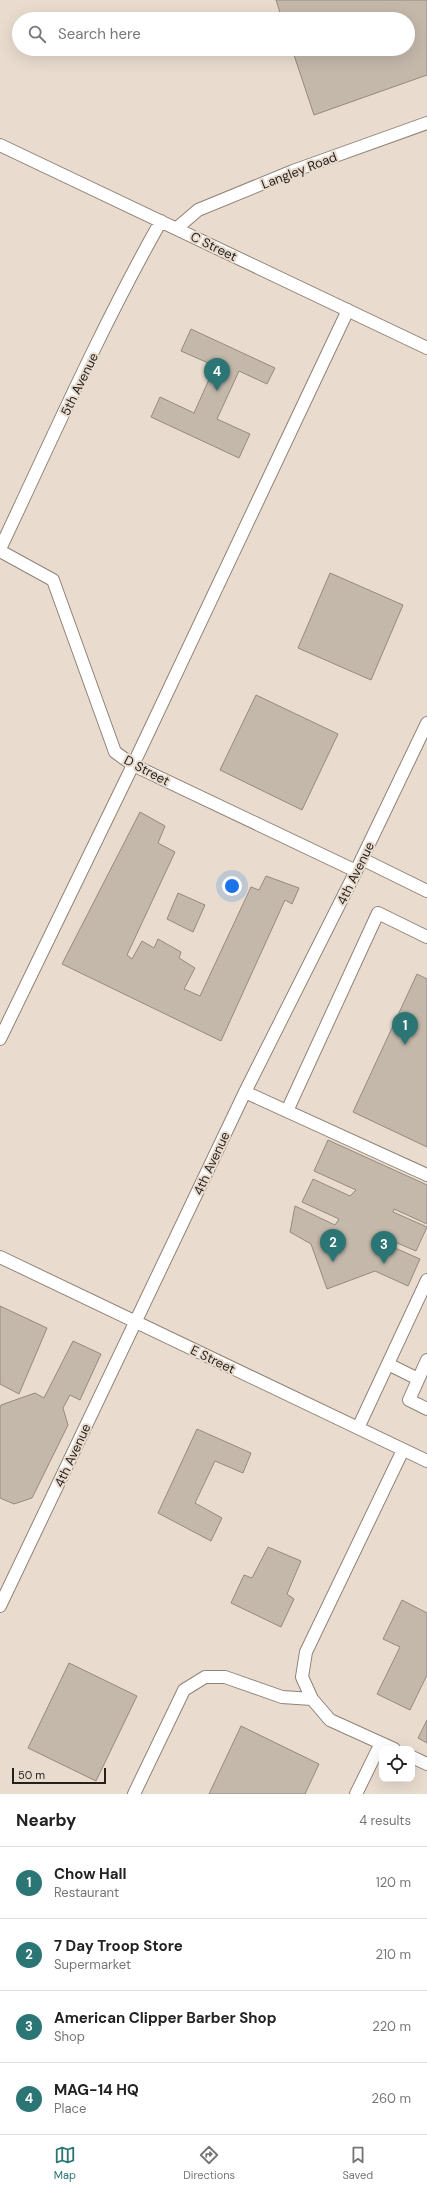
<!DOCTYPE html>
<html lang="en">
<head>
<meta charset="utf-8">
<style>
  :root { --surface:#fff; --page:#f2f2f2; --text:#222; --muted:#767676; --line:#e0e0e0; --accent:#2b7575 }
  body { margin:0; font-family:"DM Sans",sans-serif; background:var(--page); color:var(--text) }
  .controls { position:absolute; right:12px; bottom:12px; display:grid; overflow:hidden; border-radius:8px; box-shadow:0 4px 16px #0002 }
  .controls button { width:36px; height:36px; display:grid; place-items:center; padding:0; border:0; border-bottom:1px solid var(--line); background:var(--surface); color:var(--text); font:20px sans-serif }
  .scale { position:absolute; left:12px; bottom:10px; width:94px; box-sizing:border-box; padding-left:4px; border:2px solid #241f1b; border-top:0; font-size:11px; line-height:14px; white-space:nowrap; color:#241f1b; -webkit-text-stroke:3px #e9dccf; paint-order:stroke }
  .you { position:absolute; left:232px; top:886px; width:14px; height:14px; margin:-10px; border:3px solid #fff; border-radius:50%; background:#1a73e8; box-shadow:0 0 0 6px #1a73e833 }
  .badge { display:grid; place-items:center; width:26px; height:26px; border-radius:50%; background:var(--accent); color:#fff; font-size:13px; font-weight:700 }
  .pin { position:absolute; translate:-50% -33px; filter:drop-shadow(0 1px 2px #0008) }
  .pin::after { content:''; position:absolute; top:21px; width:14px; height:12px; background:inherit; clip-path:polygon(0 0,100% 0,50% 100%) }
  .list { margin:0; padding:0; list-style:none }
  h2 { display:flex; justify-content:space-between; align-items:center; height:52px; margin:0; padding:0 16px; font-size:17px }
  h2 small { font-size:13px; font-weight:400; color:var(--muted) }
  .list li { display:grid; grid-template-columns:26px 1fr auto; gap:12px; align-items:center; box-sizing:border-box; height:72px; padding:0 16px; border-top:1px solid var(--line) }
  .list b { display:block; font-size:15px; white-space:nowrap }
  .list p { margin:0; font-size:13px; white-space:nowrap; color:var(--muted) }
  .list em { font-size:13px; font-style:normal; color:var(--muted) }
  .icon { flex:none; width:22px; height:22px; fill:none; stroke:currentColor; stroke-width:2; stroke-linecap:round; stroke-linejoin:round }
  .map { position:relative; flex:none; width:427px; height:1794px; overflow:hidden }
  .search { position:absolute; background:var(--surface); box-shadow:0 4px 16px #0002; left:12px; right:12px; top:12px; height:44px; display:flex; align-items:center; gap:10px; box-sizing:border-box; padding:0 14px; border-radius:22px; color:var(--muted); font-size:15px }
  .sheet { height:340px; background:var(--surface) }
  nav { display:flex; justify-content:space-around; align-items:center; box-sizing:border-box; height:56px; border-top:1px solid var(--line); background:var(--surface); font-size:11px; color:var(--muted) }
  nav a { display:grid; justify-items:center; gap:2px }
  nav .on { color:var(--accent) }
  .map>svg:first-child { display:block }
  .building { fill:#c4b8ab; stroke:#968a7e }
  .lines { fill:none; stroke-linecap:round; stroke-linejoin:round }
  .minor-casing { stroke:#8f8377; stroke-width:14 }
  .minor { stroke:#fff; stroke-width:12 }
  .labels { text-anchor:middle; stroke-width:4; stroke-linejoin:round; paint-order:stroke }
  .street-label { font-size:13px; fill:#241f1b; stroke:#e9dccf }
</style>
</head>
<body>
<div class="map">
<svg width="427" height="1794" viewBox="0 0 427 1794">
  <rect width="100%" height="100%" fill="#e9dccf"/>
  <!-- building -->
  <path class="building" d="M276,0H427V75L314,115L292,49H408V19H282Z
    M191,329L275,368L267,384L239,371L217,419L250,434L239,458L151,417L160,397L194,413L215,366L181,351Z
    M330,573L403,605L371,680L298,648Z
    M256,695L338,734L302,810L220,770Z
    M140,812L165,826L158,843L175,852L127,955L132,959L142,941L154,948L158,939L181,952L179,958L195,968L184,989L200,996L251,887L259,890L266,876L299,888L292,904L285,900L221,1041L62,964Z
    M178,893L205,905L193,932L167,919Z
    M417,974L427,979V1147L353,1112Z
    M328,1140L427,1185V1224L394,1209L393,1212L427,1227L416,1251L383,1237L381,1242L420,1259L408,1286L375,1271L327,1289L311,1244L290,1232L295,1206L335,1225L339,1219L302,1202L313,1179L350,1196L356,1190L314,1171Z
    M0,1306L47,1328L19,1394L0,1384Z
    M73,1341L101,1354L80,1400L70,1395L63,1408L68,1425L32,1498L14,1504L0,1498V1408L1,1405L35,1393L44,1398Z
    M197,1429L251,1453L243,1473L215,1461L195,1503L222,1518L211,1541L158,1513Z
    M268,1547L301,1561L287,1594L294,1599L281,1627L231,1603L244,1575L252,1578Z
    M402,1600L427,1613V1675L410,1710L377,1694L400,1647L383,1639Z
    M69,1663L137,1696L96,1781L28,1748Z
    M427,1720V1743L418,1738Z
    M241,1726L319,1764L305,1794H209Z"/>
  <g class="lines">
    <!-- minor casing -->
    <g class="minor-casing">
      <path id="minor" d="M0,145L427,348
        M177,228L198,210L293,171L427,123
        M0,549C52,439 101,327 161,221
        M0,551L53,580L115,752L133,765L356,871
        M362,859L427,891
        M0,1039L133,765L348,310
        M245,1092L427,1175
        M287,1111L378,913L427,937
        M0,1257L427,1461
        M427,1360L409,1400L427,1409
        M388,1364L418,1379
        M358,1428L427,1280
        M0,1606L245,1092L356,871L427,723
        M394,1749L330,1720L312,1699L302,1677L306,1652L403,1450
        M412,1757L427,1764
        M134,1794L184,1690L205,1677H225L282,1697L312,1699
        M356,1794L381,1743"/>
    </g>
    <!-- minor -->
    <use href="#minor" class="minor"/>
  </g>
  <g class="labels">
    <!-- street labels -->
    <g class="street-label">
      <text transform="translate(299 170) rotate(-21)" y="5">Langley Road</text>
      <text transform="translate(214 246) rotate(26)" y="5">C Street</text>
      <text transform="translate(79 384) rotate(-64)" y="5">5th Avenue</text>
      <text transform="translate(147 770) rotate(28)" y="5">D Street</text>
      <text transform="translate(355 873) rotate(-64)" y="5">4th Avenue</text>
      <text transform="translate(211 1163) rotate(-65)" y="5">4th Avenue</text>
      <text transform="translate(213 1359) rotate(26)" y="5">E Street</text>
      <text transform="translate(72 1455) rotate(-65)" y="5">4th Avenue</text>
    </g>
  </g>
</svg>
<div class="controls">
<button><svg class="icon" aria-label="locate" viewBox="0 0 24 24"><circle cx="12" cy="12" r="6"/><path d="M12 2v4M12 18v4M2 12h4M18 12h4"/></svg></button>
</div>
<div class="scale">50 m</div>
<div class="you"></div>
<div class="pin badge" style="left:405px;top:1045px">1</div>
<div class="pin badge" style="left:333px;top:1262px">2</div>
<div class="pin badge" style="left:384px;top:1264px">3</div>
<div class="pin badge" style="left:217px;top:391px">4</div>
<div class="search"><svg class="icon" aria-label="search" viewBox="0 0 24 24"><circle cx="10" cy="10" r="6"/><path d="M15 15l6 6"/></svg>Search here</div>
</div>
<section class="sheet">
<h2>Nearby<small>4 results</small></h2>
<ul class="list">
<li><span class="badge">1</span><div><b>Chow Hall</b><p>Restaurant</p></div><em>120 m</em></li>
<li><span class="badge">2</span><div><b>7 Day Troop Store</b><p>Supermarket</p></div><em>210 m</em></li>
<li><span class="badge">3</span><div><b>American Clipper Barber Shop</b><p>Shop</p></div><em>220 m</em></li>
<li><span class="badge">4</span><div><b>MAG-14 HQ</b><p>Place</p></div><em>260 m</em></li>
</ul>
</section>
<nav>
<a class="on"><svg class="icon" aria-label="map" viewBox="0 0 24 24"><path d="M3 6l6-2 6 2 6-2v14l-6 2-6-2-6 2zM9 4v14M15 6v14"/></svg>Map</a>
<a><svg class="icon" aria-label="directions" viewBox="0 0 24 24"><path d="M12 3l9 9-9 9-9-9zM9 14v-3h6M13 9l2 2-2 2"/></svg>Directions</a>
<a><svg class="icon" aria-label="saved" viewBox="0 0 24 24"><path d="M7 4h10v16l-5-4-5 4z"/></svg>Saved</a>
</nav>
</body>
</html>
